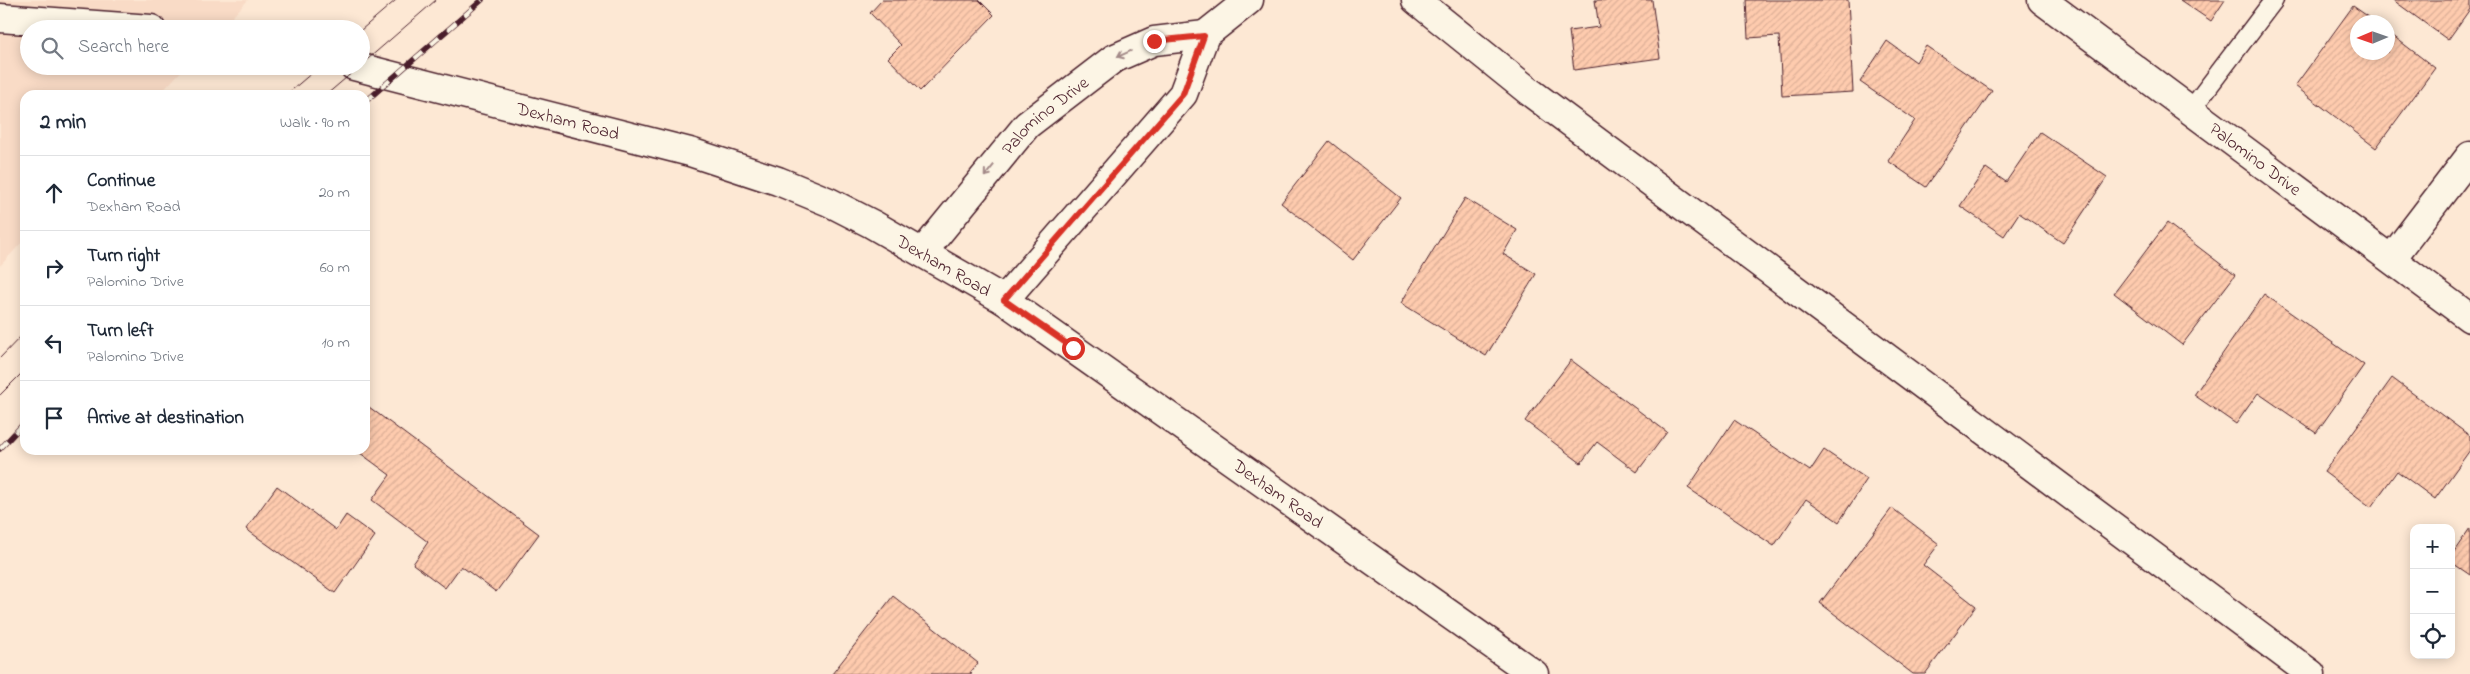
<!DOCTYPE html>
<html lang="en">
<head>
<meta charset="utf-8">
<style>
  :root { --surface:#fff; --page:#f6f6f7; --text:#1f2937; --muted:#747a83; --line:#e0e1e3 }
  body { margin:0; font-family:"Indie Flower",sans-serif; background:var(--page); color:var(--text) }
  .controls { position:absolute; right:15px; bottom:15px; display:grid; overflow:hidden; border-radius:10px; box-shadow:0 2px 12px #0003 }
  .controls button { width:45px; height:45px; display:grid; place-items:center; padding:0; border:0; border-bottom:1px solid var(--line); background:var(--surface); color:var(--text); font:25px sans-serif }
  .compass { position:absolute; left:2350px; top:15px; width:45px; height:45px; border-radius:50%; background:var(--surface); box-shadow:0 2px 12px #0003; rotate:268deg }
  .stop { position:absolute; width:15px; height:15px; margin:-11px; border:4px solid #d93025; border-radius:50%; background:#fff }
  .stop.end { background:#d93025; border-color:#fff; box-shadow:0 1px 5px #0008 }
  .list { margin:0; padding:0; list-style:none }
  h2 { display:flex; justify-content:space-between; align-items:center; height:65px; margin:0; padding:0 20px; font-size:21px }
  h2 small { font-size:16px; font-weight:400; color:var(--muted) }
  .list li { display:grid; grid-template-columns:32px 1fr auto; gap:15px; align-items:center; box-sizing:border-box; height:75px; padding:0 20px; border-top:1px solid var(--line) }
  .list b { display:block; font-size:19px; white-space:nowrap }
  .list p { margin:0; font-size:16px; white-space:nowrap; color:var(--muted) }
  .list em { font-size:16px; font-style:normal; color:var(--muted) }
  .icon { flex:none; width:28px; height:28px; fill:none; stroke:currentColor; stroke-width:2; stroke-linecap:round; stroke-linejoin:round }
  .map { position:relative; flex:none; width:2470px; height:674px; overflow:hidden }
  .search { position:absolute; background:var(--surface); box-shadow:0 2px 12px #0003; left:20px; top:20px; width:350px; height:55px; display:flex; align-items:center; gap:12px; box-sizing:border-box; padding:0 18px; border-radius:28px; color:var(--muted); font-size:19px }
  .panel { position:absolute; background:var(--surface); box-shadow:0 2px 12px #0003; left:20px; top:90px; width:350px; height:365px; border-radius:15px }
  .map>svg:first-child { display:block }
  .built { fill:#f9dbc6 }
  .building { fill:url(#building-hatch); stroke:#4a1f2b }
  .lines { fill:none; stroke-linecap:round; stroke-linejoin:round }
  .lane-casing { stroke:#4a1f2b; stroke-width:21 }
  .street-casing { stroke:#4a1f2b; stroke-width:31 }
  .secondary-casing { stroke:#4a1f2b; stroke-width:31 }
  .lane { stroke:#fcf5e5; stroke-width:18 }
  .street { stroke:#fcf5e5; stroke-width:28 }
  .secondary { stroke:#fcf5e5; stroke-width:28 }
  .tram { stroke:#4a1f2b; stroke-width:1 }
  .rail-casing { stroke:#4a1f2b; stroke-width:5.5 }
  .rail { stroke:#fcf5e5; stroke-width:4; stroke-dasharray:11; stroke-linecap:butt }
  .oneway { stroke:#a38a88 }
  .route { stroke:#d93025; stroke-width:6 }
  .labels { text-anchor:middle; stroke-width:4; stroke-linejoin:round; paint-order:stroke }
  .street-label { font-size:18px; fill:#4a1f2b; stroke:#fcf5e5 }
</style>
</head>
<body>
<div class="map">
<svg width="2470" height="674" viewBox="0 0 2470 674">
  <defs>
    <pattern id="building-hatch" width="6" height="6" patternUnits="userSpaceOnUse" patternTransform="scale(1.25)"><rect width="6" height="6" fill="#fecbae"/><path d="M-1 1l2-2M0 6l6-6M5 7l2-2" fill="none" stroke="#dbae96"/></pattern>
  </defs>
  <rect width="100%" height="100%" fill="#fde8d4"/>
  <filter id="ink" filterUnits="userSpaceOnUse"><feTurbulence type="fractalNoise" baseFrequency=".02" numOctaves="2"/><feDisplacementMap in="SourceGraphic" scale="10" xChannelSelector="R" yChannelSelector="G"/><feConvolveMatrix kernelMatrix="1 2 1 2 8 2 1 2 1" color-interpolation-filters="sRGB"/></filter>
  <g filter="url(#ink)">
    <!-- built -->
    <path class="built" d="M0,0H248L221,29H29V66H186L159,95H25V239L0,266Z"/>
    <!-- building -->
    <path class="building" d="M882,0H979L994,15L920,91L888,58L901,45L870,13Z
      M1595,0H1652L1660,58L1574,70L1569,31L1599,27Z
      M1746,0H1848L1853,92L1782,96L1779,36L1748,38Z
      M2180,0H2225L2211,21Z
      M2393,0H2470V9L2448,40Z
      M2353,6L2376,22H2358V52H2388V32L2435,68L2376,148L2295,86Z
      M1887,41L1916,62L1926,46L1992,91L1926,187L1888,161L1915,120L1860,82Z
      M2040,132L2107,177L2063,243L2019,213L2004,236L1960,206L1986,168L2006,182Z
      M1329,141L1401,198L1353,260L1281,203Z
      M1465,198L1517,230L1503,254L1536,274L1486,356L1401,303Z
      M2167,223L2235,275L2182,345L2114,293Z
      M2264,294L2364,365L2316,433L2258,393L2236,424L2194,395Z
      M1571,360L1667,432L1637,472L1597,442L1581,463L1525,421Z
      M2392,378L2470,436V450L2435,499L2397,471L2371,507L2324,472Z
      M365,404L539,534L496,592L461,566L445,588L413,564L428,542L372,500L390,475L356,450H365Z
      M1734,420L1810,471L1824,450L1867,479L1839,522L1806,499L1774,546L1688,488Z
      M277,486L336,530L346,515L375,536L335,593L246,529Z
      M1892,508L1939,544L1923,565L1976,606L1925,674H1913L1820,603Z
      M2470,528V575L2451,562V556Z
      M893,596L978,663L970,673L972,674H832Z"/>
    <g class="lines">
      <!-- lane casing -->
      <g class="lane-casing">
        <path id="lane" d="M2190,111L2274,0"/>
      </g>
      <!-- street casing -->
      <g class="street-casing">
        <g id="street">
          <path d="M1416,0L1530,92L2311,674"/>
          <path id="s1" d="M2042,0L2470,318"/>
          <path id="s2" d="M923,252L1027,125L1113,59L1154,41L1205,35"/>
          <path d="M2392,258L2470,156"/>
          <path d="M1004,300L1183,94L1205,35L1249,0"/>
        </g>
      </g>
      <!-- secondary casing -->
      <g class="secondary-casing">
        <g id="secondary">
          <path d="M0,18L151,29"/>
          <path id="s3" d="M354,66L690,152L778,181L829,202L872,224L1004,300L1534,674"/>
        </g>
      </g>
      <!-- lane -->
      <use href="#lane" class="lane"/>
      <!-- street -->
      <use href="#street" class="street"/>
      <!-- secondary -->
      <use href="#secondary" class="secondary"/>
      <!-- tram -->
      <path class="tram" d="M361,30L396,0
        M361,65L436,0
        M286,95L320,66
        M326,95L360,66
        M0,358L25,332
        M0,395L25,370"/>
      <!-- rail casing -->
      <g class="rail-casing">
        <path id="rail" d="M365,102L482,0
          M0,449L25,422"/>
      </g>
      <!-- rail -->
      <use href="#rail" class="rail"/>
    </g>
    <!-- one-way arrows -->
    <defs><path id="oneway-shaft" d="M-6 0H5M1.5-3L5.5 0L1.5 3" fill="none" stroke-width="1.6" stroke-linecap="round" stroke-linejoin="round" transform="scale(1.25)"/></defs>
    <g class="oneway">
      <use href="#oneway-shaft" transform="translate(1124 54) rotate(156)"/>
      <use href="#oneway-shaft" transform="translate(989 171) rotate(129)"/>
    </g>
  </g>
  <g class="lines" filter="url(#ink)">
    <!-- route -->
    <path class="route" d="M1073,348L1004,300L1183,94L1204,36L1154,41"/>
  </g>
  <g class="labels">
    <!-- street labels -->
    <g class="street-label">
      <text dy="6" stroke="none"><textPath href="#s2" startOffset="184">Palomino Drive</textPath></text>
      <text dy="6" stroke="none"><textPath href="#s3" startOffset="221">Dexham Road</textPath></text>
      <text dy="6" stroke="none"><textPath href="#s1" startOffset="266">Palomino Drive</textPath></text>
      <text dy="6" stroke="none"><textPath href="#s3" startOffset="626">Dexham Road</textPath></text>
      <text dy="6" stroke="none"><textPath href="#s3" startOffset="1031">Dexham Road</textPath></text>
    </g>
  </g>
</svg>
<div class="controls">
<button>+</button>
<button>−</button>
<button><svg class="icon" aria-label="locate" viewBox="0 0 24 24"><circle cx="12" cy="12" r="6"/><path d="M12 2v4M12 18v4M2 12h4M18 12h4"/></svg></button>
</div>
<svg class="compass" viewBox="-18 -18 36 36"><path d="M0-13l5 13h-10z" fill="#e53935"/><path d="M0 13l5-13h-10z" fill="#747a83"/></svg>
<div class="stop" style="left:1073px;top:348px"></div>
<div class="stop end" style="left:1154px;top:41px"></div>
<div class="search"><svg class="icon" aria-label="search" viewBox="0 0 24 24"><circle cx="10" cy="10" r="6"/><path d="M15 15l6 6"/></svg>Search here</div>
<section class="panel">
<h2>2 min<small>Walk · 90 m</small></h2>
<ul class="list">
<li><svg class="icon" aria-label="ahead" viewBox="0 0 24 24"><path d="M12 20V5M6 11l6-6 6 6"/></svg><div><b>Continue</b><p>Dexham Road</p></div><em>20 m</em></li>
<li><svg class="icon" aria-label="right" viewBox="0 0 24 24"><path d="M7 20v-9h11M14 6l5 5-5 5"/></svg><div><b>Turn right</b><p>Palomino Drive</p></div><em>60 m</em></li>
<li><svg class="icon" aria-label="left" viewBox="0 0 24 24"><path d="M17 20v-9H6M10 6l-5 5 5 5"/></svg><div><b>Turn left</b><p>Palomino Drive</p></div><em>10 m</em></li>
<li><svg class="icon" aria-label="arrive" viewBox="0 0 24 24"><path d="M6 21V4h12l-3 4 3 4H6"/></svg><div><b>Arrive at destination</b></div></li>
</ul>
</section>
</div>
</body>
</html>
